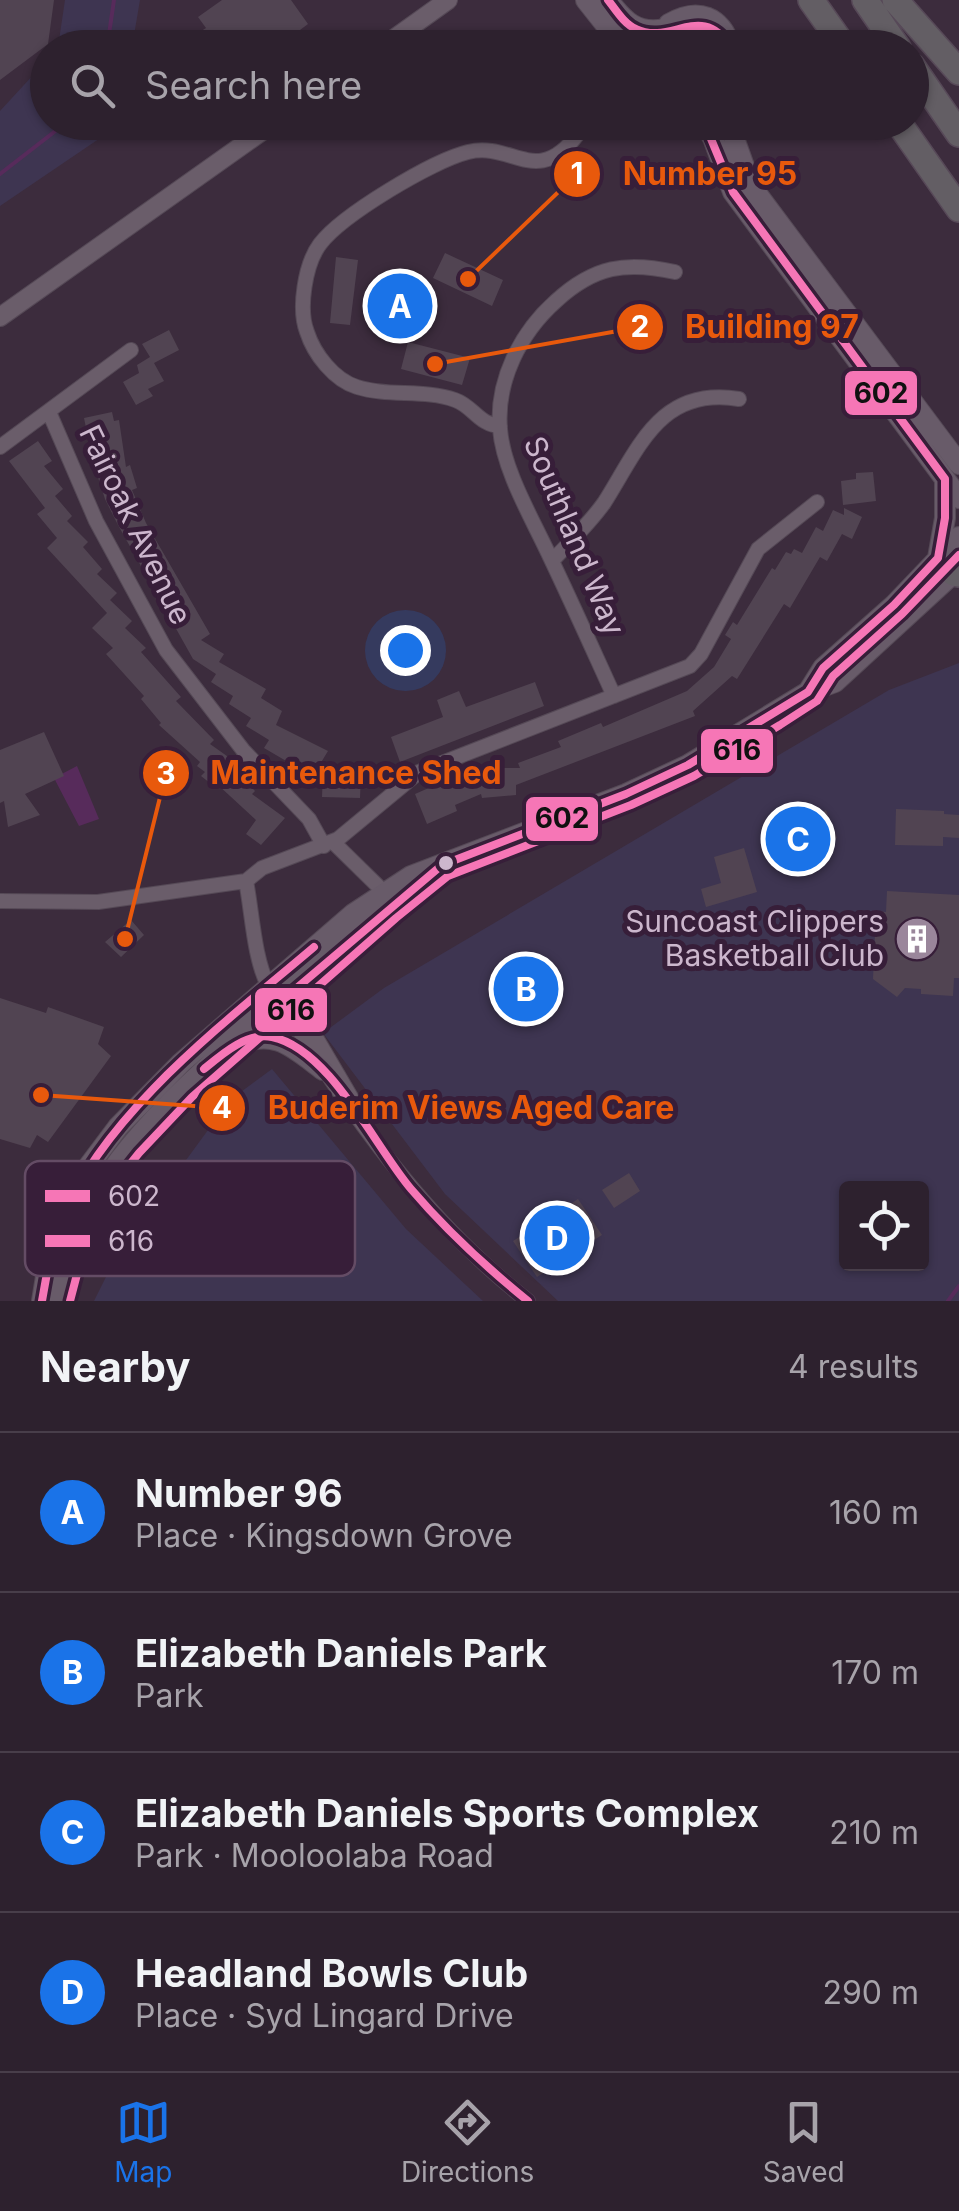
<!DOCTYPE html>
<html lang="en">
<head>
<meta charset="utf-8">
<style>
  :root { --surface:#2d212e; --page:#392e3a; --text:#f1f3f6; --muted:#a7a3aa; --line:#483e4a; --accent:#1a73e8 }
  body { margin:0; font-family:Inter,sans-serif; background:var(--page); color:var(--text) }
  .controls { position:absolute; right:30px; bottom:30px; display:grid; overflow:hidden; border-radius:10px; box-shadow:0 2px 8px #0004 }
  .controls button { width:90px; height:90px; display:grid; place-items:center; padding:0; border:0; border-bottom:2px solid var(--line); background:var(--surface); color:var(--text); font:50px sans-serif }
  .you { position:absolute; left:405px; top:650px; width:35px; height:35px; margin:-25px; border:8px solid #fff; border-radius:50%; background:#1a73e8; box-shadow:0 0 0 15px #1a73e833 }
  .badge { display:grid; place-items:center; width:65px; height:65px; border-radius:50%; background:var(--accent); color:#fff; font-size:32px; font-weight:700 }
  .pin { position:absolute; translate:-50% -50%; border:5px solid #fff; box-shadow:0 2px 10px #0006 }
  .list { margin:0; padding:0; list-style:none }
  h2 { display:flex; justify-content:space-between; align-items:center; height:130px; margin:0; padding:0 40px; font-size:42px }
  h2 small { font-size:32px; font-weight:400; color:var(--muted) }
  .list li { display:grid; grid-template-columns:65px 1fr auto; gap:30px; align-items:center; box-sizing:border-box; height:160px; padding:0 40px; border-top:2px solid var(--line) }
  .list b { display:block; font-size:38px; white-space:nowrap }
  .list p { margin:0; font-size:32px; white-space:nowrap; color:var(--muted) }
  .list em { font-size:32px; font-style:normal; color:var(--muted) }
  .icon { flex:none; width:55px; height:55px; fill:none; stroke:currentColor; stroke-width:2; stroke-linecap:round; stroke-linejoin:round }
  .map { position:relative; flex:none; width:959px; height:1301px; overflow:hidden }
  .search { position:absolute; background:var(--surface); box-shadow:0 2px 8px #0004; left:30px; right:30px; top:30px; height:110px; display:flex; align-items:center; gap:25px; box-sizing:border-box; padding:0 35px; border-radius:55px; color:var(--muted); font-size:38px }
  .sheet { height:770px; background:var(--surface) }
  nav { display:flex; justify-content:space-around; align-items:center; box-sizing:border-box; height:140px; border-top:2px solid var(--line); background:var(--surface); font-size:28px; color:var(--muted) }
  nav a { display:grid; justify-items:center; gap:5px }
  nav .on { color:var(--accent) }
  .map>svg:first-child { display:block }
  .green { fill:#3e3551; fill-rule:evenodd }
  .water { fill:#572b5b }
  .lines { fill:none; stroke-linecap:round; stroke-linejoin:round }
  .stream { stroke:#572b5b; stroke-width:4 }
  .building { fill:#514452 }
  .minor-casing { stroke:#554956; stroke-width:16 }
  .tertiary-casing { stroke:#554956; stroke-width:20 }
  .secondary-casing { stroke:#554956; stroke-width:22 }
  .motorway-casing { stroke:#574958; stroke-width:28 }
  .minor { stroke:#6a5d6a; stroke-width:14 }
  .tertiary { stroke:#6a5d6a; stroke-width:18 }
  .secondary { stroke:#685b69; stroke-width:20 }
  .motorway { stroke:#635e64; stroke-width:25 }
  .bus-1-casing { stroke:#371e39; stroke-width:15 }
  .bus-2-casing { stroke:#371e39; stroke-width:15 }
  .bus-1 { stroke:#f676b6; stroke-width:8 }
  .bus-2 { stroke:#f676b6; stroke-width:8 }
  .bus-dot { fill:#ccb7cd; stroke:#371e39; stroke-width:4 }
  .labels { text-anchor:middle; stroke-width:10; stroke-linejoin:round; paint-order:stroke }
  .street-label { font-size:30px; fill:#ccb7cd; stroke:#371e39 }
  .poi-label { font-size:30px; fill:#ccb7cd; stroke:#371e39; text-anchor:end }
  .key { fill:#371e39; stroke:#644c65; stroke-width:2.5 }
  .key-label { font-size:28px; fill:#ccb7cd }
  .leader { fill:none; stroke:#e8590c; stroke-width:4 }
  .callout-dot { fill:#e8590c; stroke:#371e39; stroke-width:4 }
  .mark-label { font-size:30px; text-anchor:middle; font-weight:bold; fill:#fff }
  .callout-label { font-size:32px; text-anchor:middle; font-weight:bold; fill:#e8590c; stroke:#371e39; stroke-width:10; stroke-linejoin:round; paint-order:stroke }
  .line-badge { stroke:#371e39; stroke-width:4 }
  .pale-badge-label { font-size:28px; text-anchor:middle; font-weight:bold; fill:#111 }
</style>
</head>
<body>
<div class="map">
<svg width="959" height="1301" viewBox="0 0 959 1301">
  <rect width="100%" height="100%" fill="#3c2c3d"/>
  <!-- green -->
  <path class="green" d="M65,0H140L132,47H58Z
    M47,60L48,122L117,123L115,128L0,206V111Z
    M959,663V1301H558L445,1194L323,1033L384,988L889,690ZM846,1188H922V1264H846Z
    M272,1069L406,1229L483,1301H94L118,1253L230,1100Z"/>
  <!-- water -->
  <path class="water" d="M77,766L99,819L79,826L54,778Z"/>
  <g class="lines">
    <!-- stream -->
    <path class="stream" d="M107,48L114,0
      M0,174L67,122
      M948,1301L959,1286"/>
  </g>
  <!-- building -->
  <path class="building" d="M0,0H54L48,44L0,80Z
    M222,0H291L308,24L276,48H209L198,33L206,28L198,17Z
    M445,253L503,280L492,306L433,278Z
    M336,257L358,260L350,325L330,323Z
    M399,271L424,281L402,339L376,330Z
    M169,330L179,350L154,363L164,381L148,389L153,396L136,405L123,382L139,373L137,365L150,357L142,344Z
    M408,342L470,358L462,385L401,369Z
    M112,412L114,421L119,420L126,467L130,465L137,488L132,490L146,523L210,634L201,640L224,654L219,662L266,689L261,698L282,711L276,725L328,751L308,784L288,773L293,765L264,748L269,740L246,726L251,718L229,704L233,696L211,682L216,674L193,659L118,525L105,499L93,462L84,418Z
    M38,441L52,461L44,466L63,489L55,496L72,516L67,521L88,542L83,547L102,569L97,574L117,593L110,600L132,621L125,628L146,648L141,652L181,697L176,701L214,740L210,744L234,761L231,766L255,791L252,794L285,818L261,845L246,834L256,820L217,784L215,787L201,776L205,772L197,766L200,762L159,725L161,723L141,699L144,696L106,654L113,648L92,628L107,613L47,548L57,538L37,514L45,508L9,461Z
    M873,472L876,501L843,505L841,481L856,479V473Z
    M844,508L862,517L852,539L842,534L827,561L820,557L790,608L784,604L737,679L732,676L693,711L695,716L516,785V795L482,798L481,794L455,805L457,811L427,824L415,794L440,783L442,788H447L489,768H520L518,763L561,747L558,741L601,723L603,727L687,691L714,667L731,639L725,635L733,622L737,625L772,568L775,570L786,552L791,554L794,549L802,553L816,527L823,531L833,510L844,515Z
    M535,682L544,706L400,762L391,737L443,717L437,700L459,691L466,707Z
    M44,732L64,776L25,794L40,815L8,827L4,801L0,803V750Z
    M323,772L361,773L360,798L322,797Z
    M896,809L944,811V814L959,815V838L943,837V846L895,845Z
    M826,810L837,838L797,854L786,827Z
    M744,848L757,892L706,907L701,889L721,883L714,857Z
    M887,891L959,895V978H954L953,996L921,994V989L905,988L897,997L873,979L876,911L886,912Z
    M131,920L144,935L121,957L105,942Z
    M0,998L46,1013L48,1007L104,1027L98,1044L111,1056L48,1142L37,1135L30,1148L0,1139Z
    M629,1173L640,1191L614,1208L602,1190Z
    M578,1199L602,1235L537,1277L513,1241Z"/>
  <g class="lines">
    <!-- minor casing -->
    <g class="minor-casing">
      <path id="minor" d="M49,412L96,521L166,650L243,750L309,819L324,846
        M500,426C479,425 473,406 455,400C424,389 388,397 357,387C334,380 314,354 307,332C298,309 305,264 320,244C342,215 432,161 468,152C513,141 536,189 578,134
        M0,447L131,350
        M552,561C570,542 589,524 604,503C639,448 660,386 739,399
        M614,696C593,650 572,603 550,557C533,520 503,470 500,429C496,381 520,333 556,301C594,266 626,261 675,272
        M333,842L384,892
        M246,881C252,911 254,959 268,985C275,1000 289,1015 298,1029C361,1129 434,1228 528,1301
        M0,901L98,902L246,881L262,868L338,839L419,772L690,666L701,654L758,549L817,502
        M286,986L351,1097"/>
    </g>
    <!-- tertiary casing -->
    <g class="tertiary-casing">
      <path id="tertiary" d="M381,48L448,0
        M0,317L275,122"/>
    </g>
    <!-- secondary casing -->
    <g class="secondary-casing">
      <path id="secondary" d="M586,0L624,48
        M608,0C624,21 637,35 665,29
        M659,48L669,24C698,7 721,16 731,48
        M704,122L713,138L733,192L959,498
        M733,122L735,141L751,186L959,464
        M938,558L945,518V479
        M808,692L823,668L894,605L959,537
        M237,1046C273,1026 295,1049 323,1070
        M42,1301L50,1252L64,1208L82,1175L118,1127L181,1063L353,914L411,876L626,794L688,765L808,692L835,682L959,568
        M57,1301C76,1189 148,1121 228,1048C280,1001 335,955 388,908L422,883"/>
    </g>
    <!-- motorway casing -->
    <g class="motorway-casing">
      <path id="motorway" d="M811,0L845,48
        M865,0L898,48
        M895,0L959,72
        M912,66L959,134
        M898,122L959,209
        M954,573L959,574"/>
    </g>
    <!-- minor -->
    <use href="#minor" class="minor"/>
    <!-- tertiary -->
    <use href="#tertiary" class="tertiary"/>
    <!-- secondary -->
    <use href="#secondary" class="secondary"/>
    <!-- motorway -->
    <use href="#motorway" class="motorway"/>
    <!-- bus-1 casing -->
    <g class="bus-1-casing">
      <path id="bus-1" d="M608,0C616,10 624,24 636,29C672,46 702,1 731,48
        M292,992L442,865L626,794L688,765L808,692L823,668L894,605L938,558L945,518V479L733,192L704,122
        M204,1069C222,1054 247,1032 272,1037C330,1049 375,1147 411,1189C446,1230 486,1267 528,1301
        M42,1301C47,1273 51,1246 62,1219C105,1112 227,1021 314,947"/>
    </g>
    <!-- bus-2 casing -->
    <g class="bus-2-casing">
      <path id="bus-2" d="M70,1301L81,1259L96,1219L119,1178L139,1153L192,1097L396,918L448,876L631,805L694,776L780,725L817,701L833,676L902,614L959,555"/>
    </g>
    <!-- bus-1 -->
    <use href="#bus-1" class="bus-1"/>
    <!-- bus-2 -->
    <use href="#bus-2" class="bus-2"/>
  </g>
  <!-- icons -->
  <defs>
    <g id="building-disc" transform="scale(2.25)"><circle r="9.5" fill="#9a869b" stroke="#371e39"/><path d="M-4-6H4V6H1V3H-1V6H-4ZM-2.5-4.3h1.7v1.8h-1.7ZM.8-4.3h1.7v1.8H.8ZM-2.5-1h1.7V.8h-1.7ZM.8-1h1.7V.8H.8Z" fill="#fff"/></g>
  </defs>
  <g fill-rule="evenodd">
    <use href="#building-disc" x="917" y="939"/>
  </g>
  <!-- markers -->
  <circle class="bus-dot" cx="446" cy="863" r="9"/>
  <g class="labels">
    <!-- street labels -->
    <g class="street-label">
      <text transform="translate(135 525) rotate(64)" y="10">Fairoak Avenue</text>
      <text transform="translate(574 536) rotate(67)" y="10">Southland Way</text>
    </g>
    <!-- poi labels -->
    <g class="poi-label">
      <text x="884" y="932">Suncoast Clippers<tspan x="884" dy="34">Basketball Club</tspan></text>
    </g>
  </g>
  <!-- legend -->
  <rect x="25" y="1161" width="330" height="115" rx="15" class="key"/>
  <rect x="45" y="1190" width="45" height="12" fill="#f676b6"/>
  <rect x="45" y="1235" width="45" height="12" fill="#f676b6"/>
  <g class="key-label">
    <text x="108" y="1206">602</text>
    <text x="108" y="1251">616</text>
  </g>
  <!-- callouts -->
  <path class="leader" d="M468 279L577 174M435 364L640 327M125 939L166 773M41 1095L222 1108"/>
  <g class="callout-dot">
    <circle cx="468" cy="279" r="10"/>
    <circle cx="435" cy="364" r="10"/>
    <circle cx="125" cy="939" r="10"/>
    <circle cx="41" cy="1095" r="10"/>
    <circle cx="577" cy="174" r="25"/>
    <circle cx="640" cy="327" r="25"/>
    <circle cx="166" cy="773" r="25"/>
    <circle cx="222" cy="1108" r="25"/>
  </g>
  <g class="mark-label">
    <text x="577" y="184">1</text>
    <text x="640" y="337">2</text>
    <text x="166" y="784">3</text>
    <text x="222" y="1118">4</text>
  </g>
  <g class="callout-label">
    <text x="710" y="185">Number 95</text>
    <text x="772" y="338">Building 97</text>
    <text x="356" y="784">Maintenance Shed</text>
    <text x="471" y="1119">Buderim Views Aged Care</text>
  </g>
  <g class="line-badge">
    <rect x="843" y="369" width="76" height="48" rx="10" fill="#f676b6"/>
    <rect x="699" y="727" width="76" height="48" rx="10" fill="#f676b6"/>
    <rect x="524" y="795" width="76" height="48" rx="10" fill="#f676b6"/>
    <rect x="253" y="986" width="76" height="48" rx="10" fill="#f676b6"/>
  </g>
  <g class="pale-badge-label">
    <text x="881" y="403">602</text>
    <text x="737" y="760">616</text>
    <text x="562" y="828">602</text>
    <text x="291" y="1020">616</text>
  </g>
</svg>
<div class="controls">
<button><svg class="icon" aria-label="locate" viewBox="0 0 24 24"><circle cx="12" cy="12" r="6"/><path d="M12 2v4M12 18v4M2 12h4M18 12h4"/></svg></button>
</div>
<div class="you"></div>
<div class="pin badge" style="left:400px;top:306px">A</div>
<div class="pin badge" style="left:526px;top:989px">B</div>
<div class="pin badge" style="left:798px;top:839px">C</div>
<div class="pin badge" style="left:557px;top:1238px">D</div>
<div class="search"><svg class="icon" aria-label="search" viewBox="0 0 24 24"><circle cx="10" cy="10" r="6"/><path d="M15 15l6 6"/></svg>Search here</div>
</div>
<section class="sheet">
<h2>Nearby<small>4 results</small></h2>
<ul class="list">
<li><span class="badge">A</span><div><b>Number 96</b><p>Place · Kingsdown Grove</p></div><em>160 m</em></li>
<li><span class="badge">B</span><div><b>Elizabeth Daniels Park</b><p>Park</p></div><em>170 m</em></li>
<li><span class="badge">C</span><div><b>Elizabeth Daniels Sports Complex</b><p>Park · Mooloolaba Road</p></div><em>210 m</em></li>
<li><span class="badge">D</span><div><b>Headland Bowls Club</b><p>Place · Syd Lingard Drive</p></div><em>290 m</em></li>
</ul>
</section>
<nav>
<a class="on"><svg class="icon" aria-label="map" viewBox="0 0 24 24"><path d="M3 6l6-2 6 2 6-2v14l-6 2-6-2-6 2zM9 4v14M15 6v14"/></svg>Map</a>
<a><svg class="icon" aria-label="directions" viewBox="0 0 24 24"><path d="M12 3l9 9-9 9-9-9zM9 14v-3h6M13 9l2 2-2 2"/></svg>Directions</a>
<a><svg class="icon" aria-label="saved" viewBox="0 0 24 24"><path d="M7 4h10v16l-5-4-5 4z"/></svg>Saved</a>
</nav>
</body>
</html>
